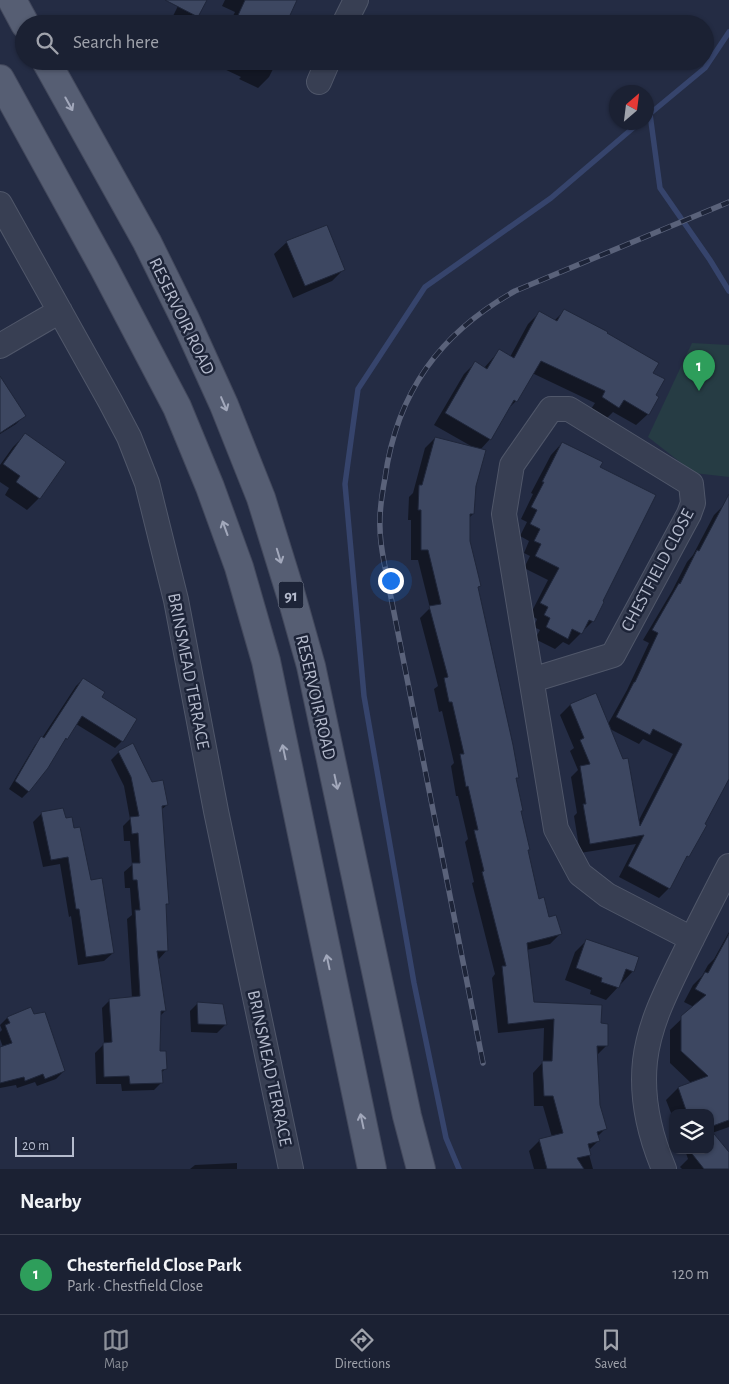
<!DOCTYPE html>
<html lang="en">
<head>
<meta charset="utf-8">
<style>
  :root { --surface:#1b2133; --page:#282e3f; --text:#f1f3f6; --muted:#a0a3ac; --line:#393e4e; --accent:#8c9099 }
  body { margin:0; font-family:"Alegreya Sans",sans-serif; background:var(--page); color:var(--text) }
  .controls { position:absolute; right:15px; bottom:15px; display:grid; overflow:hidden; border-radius:10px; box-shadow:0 1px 4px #0004 }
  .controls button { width:45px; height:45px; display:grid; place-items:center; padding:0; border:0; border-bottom:1px solid var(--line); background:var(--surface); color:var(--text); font:25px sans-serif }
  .compass { position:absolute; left:609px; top:85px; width:45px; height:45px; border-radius:50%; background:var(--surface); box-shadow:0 1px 4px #0004; rotate:28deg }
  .scale { position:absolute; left:15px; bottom:12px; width:59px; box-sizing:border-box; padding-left:5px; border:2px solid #b5bbcd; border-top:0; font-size:14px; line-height:18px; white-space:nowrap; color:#b5bbcd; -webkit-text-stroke:4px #1d2438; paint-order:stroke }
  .you { position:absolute; left:390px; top:580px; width:18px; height:18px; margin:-12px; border:4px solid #fff; border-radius:50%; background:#1a73e8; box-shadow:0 0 0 8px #1a73e833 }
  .badge { display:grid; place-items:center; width:32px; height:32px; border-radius:50%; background:var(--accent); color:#fff; font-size:16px; font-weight:700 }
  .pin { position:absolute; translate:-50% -41px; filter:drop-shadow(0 1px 2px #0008) }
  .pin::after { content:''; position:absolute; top:26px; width:18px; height:15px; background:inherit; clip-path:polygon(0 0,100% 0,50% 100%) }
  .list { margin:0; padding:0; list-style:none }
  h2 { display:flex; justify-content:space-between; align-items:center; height:65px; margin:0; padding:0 20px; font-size:21px }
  h2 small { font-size:16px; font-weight:400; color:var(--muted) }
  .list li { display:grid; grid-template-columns:32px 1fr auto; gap:15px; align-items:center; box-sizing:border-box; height:80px; padding:0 20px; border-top:1px solid var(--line) }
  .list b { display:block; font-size:19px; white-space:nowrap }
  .list p { margin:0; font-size:16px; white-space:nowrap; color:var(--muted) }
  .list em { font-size:16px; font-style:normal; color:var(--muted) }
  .icon { flex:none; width:28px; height:28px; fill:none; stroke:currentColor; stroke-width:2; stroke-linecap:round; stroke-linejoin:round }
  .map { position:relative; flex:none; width:729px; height:1169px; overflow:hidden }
  .search { position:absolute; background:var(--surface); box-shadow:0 1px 4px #0004; left:15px; right:15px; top:15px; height:55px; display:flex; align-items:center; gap:12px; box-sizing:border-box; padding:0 18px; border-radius:28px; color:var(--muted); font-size:19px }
  .sheet { height:145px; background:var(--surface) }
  nav { display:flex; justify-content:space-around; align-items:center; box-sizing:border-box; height:70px; border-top:1px solid var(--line); background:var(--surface); font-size:14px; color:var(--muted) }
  nav a { display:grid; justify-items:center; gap:2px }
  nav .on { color:var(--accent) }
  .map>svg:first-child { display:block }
  .green { fill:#263c44 }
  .shadow { fill:#0007; fill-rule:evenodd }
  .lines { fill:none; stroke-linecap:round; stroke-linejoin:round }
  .stream { stroke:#36446c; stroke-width:5.5 }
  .building { fill:#3d4761; stroke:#1f263a }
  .street-casing { stroke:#50576a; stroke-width:26 }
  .primary-casing { stroke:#42485c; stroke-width:30 }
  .street { stroke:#383f53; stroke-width:24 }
  .primary { stroke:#565e73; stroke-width:28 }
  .rail-casing { stroke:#5a627a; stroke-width:5.5 }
  .rail { stroke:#1d2438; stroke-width:4; stroke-dasharray:11; stroke-linecap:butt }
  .oneway { stroke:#a2a8bb }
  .labels { text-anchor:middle; stroke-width:5; stroke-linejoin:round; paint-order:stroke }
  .shield { fill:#1d2438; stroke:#878ea0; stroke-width:1 }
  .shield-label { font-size:16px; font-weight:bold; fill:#b5bbcd }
  .street-label { font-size:18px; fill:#b5bbcd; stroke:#1d2438 }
</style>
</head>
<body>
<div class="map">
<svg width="729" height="1169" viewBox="0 0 729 1169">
  <rect width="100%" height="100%" fill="#242c44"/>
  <!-- green -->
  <path class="green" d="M692,343L729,345V477L694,473L648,437Z"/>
  <!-- shadow -->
  <path class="shadow" d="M181,0H206L197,17L190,24L173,16Z
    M225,0H296L285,24H229L235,12L222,6Z
    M223,61H277L269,77L258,88L239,79L241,77L220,67Z
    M287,242L344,269L332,281L293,298L274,254Z
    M564,311L606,334L652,373L654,395L648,414L636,425L613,412L607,418L591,409L595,403L532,373L516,401L508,409L490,439L480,450L473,514L469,518V541L480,586L477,588L517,777L515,780L522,810L520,812L538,900L548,918L560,934L550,944L527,950L533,1003L599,1025L606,1046L597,1055L599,1105L605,1129L597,1137L598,1141L588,1151L593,1169H534L529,1151L539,1141L552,1137L543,1106H534L533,1073L543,1062L544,1028L498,1033L492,978L495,974L472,883L474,882L465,842L468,839L458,796H456L451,766L454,763L442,711L439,712L434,689L438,686L420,618L430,608L418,560H411V520H408L409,497L413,493L425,448L435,438L471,446L434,425L464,374L475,363L484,368L499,351L510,357L528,324L539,313L554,321Z
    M0,383L24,416L16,424L0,434Z
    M25,435L39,498L27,510L5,495L9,488L0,482V465L13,447Z
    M562,443L599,468L593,621L569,645L563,642L555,649L535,639L540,630L534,627L537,619L530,615L548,580L524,568L530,556L524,553L529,541L520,536L527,522L521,519L533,494L531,493L551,455Z
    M724,505L729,507V780L723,788L688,856L682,862L669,888L659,898L619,877L636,844L580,853L574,816L577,813L571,777L578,770L570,751L574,748L560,715L570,705L596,695L608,724L627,690L649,643L643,640L672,591L687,562L693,555L714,515ZM610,729L639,744L643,739L673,754L638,822Z
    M83,679L100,697L135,719L122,741L115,748L76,724L28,792L22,798L9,789L35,745L42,738L76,686Z
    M119,752L152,783L167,805L161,810L168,903L165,906L167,950L159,959H157L165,1011L160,1016L159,1052L166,1068L161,1073L162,1082L154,1090L122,1091L121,1084H96L95,1053L104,1044L102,1008L110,1000L132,998L127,919L132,915L130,888H125L124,872L132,865L130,841H124L123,826L130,819L124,786L111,760Z
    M42,813L90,881L113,953L104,961L78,965L71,916L69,917L60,864L43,867L33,822Z
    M729,932V1127L712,1133L729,1154V1169H682L680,1167L688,1159L685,1150H710V1113H673V1118L666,1100L678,1088L691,1083L670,1063V1030L694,1007L684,1002L693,985L702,976L708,965L714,959Z
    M587,940L633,971L606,1000L590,994L591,990L565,980L575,952Z
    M198,1003L225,1025L217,1033L191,1032L190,1011Z
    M30,1009L64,1071L56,1079L37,1086L35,1082L17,1088L16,1085L0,1088V1048L3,1047L0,1039V1032L2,1030L0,1025L7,1018Z
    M237,1163V1169H190L195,1165Z"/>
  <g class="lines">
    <!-- stream -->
    <path class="stream" d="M650,114L660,188L710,260L729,291
      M646,117L705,68L729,32
      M459,1169L446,1138L414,983L364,696L345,484L358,389L425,287L551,198L640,122"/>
  </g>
  <!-- building -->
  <path class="building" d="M165,0H207L198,17Z
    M245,0H297L286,24H234Z
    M327,225L345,270L305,286L286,241Z
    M564,309L608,332L607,333L659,363L653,373L665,379L656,395L659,397L649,415L624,400L619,408L602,397L605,391L541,361L517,402L514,400L491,440L445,413L475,361L487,369L499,349L514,358L539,311L557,321Z
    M0,376L26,416L0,433Z
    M25,433L66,462L40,499L16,482L20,476L3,464Z
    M435,437L486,450L476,486L474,514H470V541L481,586L478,587L513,745L519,778H516L523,811H521L530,850H528L539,899L544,897L549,917L556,915L562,934L527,943L534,1002L602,1005L601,1023L608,1024V1046H597L600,1105L607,1129L597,1132L600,1141L588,1144L591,1155L577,1158L584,1169H547L539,1139L563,1133L553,1096H544L542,1061H552L554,1019L508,1024L502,966H506L482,872L484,871L474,830H478L468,786L466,787L460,754H464L452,702H449L444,678L448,677L429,606L441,604L428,550H421V510H418L419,485H422Z
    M562,442L603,462L600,467L656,495L603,601L604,602L594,622L589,620L582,634L572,629L568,639L546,627L550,618L544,615L548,607L540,603L559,568L535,556L541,544L534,541L540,529L530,524L537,510L531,507L544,482H542Z
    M729,494V779L705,824L707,825L689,857L687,856L670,889L628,866L644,835L590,844L583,804H586L580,766L590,764L580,740L584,738L570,704L596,693L623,759L628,758L640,826L682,744L653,729L650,735L616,717L634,682H635L658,633L652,630L679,583L680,584L697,550L699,551Z
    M83,678L105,692L102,697L137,719L123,742L82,716L67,740L66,738L48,768L29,792L15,781L41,736L44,738Z
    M133,743L152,782L163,780L168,805L162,806L169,904H166L168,951H157L166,1011H161L160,1051H166L167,1069L162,1070L163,1083L130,1084L129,1076L104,1077L103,1043L112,1042L109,999L140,996L135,910H140L137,880H133L132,863H140L138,833L132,834L130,817L139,816L131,777L118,751Z
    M63,808L66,818L72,817L74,828L80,827L91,880L102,878L114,953L86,957L79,909H76L68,857L51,860L41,812Z
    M729,934V1120L710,1127V1113H687L678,1087L708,1076L681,1051V1016L706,995L695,989L705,972L708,973Z
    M586,939L639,957L634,972L626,969L619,988L601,982L602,978L576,968Z
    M197,1002L223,1004L227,1025L198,1024Z
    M31,1007L34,1014L45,1012L65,1071L45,1079L43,1074L25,1081L24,1077L0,1083V1047L12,1043L5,1025L10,1023L7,1017Z
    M710,1129L729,1152V1169H704L689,1150H710Z"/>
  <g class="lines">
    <!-- street casing -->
    <g class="street-casing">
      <path id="street" d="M344,24L356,0
        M319,82L328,61
        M0,204L110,401L129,437L147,483L176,600L216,811L291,1169
        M0,346L60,311
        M532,680L613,655L689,514L693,503L691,484L569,409H551L512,465L504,514L556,829L580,874L607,895L692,939
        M664,1169C650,1136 641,1098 645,1061C649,1026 664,996 679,965C695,932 712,899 729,866"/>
    </g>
    <!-- primary casing -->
    <g class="primary-casing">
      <path id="primary" d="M12,0L25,24
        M46,61L147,242L185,319L224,405L261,498L291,595L311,666L407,1116L421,1169
        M0,79L104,268L177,407L210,487L239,567L266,661L372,1169"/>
    </g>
    <!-- street -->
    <use href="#street" class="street"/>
    <!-- primary -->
    <use href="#primary" class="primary"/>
    <!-- rail casing -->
    <g class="rail-casing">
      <path id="rail" d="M483,1063L384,562C382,551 380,539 380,528C379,511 382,494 385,478C397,392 440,333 515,291L729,202"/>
    </g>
    <!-- rail -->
    <use href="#rail" class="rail"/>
  </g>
  <!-- one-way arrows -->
  <defs><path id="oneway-shaft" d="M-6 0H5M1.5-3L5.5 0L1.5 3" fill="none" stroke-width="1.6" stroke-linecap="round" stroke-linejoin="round" transform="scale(1.25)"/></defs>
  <g class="oneway">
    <use href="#oneway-shaft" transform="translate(69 104) rotate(61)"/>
    <use href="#oneway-shaft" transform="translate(224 404) rotate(67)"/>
    <use href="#oneway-shaft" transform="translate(225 528) rotate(-110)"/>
    <use href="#oneway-shaft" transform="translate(279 556) rotate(73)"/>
    <use href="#oneway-shaft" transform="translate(284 752) rotate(-102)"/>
    <use href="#oneway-shaft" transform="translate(336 782) rotate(78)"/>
    <use href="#oneway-shaft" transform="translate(328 962) rotate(-102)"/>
    <use href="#oneway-shaft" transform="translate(362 1121) rotate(-102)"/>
  </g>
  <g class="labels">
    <!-- shield labels -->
    <rect class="shield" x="278.5" y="581.5" width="25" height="27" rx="4"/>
    <g class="shield-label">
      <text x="291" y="601">91</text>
    </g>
    <!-- street labels -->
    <g class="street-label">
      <text transform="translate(182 316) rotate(64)" y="6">RESERVOIR ROAD</text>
      <text transform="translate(657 570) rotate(-62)" y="6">CHESTFIELD CLOSE</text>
      <text transform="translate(189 671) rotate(79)" y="6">BRINSMEAD TERRACE</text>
      <text transform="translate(316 697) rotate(77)" y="6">RESERVOIR ROAD</text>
      <text transform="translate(270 1068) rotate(78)" y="6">BRINSMEAD TERRACE</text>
    </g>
  </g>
</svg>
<div class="controls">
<button><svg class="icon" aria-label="layers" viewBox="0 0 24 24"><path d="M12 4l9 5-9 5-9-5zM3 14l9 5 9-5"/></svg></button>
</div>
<svg class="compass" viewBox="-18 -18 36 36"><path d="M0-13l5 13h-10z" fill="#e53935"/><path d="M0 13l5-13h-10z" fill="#a0a3ac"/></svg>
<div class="scale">20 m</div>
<div class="you"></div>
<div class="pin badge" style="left:699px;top:391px;background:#2e9e5b">1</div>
<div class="search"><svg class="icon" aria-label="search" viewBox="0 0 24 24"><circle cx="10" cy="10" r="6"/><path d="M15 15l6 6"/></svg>Search here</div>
</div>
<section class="sheet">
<h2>Nearby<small></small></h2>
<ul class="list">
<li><span class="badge" style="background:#2e9e5b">1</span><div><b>Chesterfield Close Park</b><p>Park · Chestfield Close</p></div><em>120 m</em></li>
</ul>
</section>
<nav>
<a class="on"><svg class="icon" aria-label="map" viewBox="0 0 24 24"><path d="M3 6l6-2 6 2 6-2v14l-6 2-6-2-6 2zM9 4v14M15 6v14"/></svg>Map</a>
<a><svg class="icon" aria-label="directions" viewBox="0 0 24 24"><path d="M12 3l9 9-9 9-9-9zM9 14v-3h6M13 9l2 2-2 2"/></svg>Directions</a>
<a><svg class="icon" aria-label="saved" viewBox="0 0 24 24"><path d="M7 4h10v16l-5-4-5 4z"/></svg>Saved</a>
</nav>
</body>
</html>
